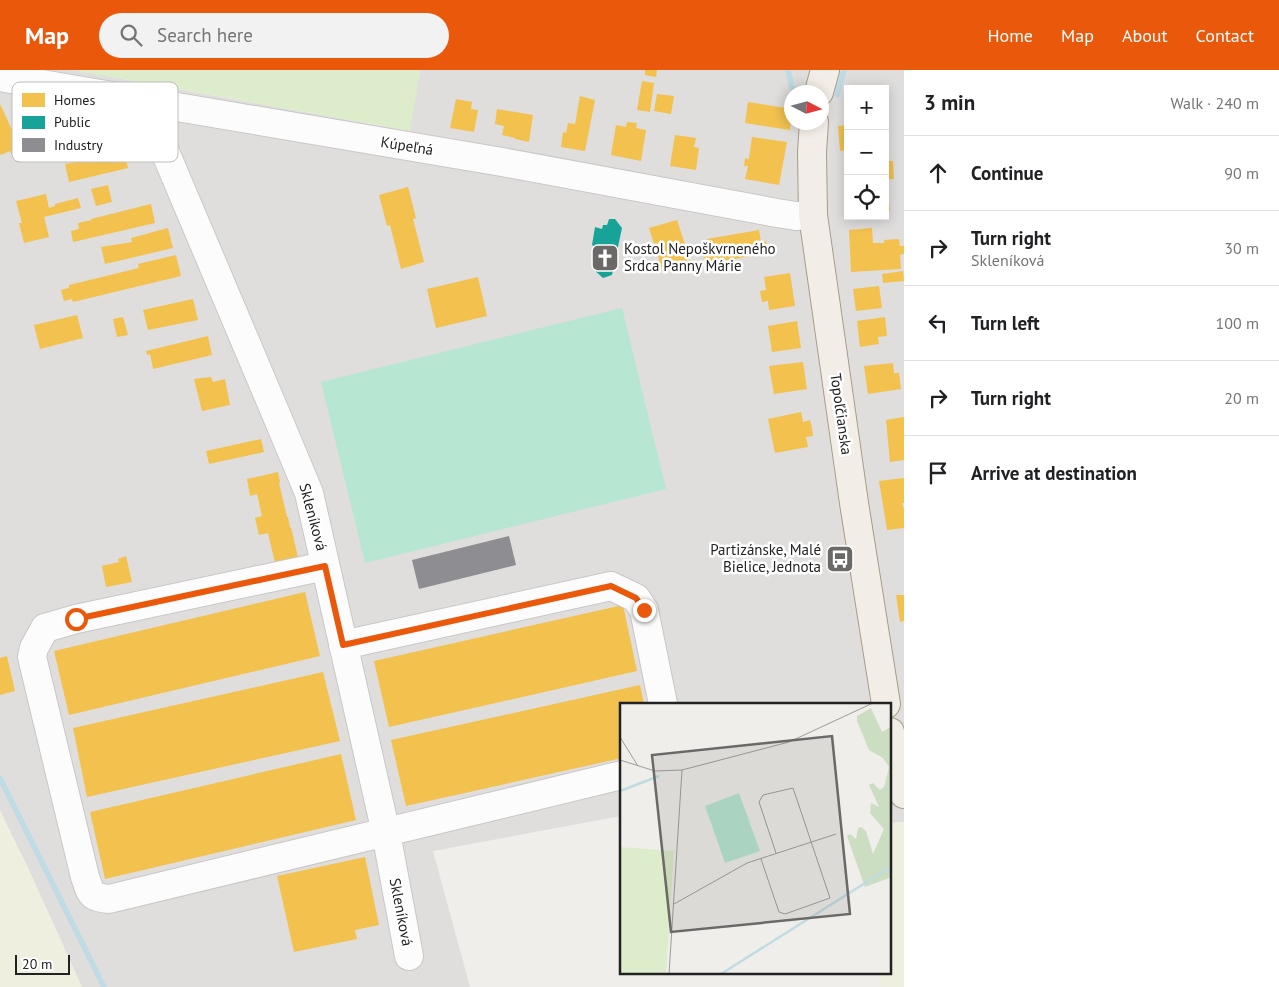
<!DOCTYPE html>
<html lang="en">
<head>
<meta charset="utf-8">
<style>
  :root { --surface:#fff; --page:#f2f2f2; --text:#202124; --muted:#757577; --line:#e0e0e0; --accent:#ea580c }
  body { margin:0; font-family:"PT Sans",sans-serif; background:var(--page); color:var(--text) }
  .controls { position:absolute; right:15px; top:15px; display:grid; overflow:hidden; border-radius:0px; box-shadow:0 2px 12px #0003 }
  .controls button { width:45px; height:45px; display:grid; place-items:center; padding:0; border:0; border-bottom:1px solid var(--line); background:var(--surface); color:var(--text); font:25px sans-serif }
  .compass { position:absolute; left:784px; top:15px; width:45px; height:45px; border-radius:50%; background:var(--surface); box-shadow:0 2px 12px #0003; rotate:96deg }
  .scale { position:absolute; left:15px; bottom:12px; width:55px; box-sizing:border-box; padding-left:5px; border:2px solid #222; border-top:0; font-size:14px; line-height:18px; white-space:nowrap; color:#222; -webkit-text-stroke:4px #fff; paint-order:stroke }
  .stop { position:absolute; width:15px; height:15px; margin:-11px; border:4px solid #ea580c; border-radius:50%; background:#fff }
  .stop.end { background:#ea580c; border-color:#fff; box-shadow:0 1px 5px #0008 }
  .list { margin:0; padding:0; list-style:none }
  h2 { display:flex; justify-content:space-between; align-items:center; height:65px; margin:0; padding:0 20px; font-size:21px }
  h2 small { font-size:16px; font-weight:400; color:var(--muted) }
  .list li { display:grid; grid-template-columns:32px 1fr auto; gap:15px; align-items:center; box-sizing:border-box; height:75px; padding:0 20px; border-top:1px solid var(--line) }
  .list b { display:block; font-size:19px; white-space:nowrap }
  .list p { margin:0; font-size:16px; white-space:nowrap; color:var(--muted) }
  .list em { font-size:16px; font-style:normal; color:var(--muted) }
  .icon { flex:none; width:28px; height:28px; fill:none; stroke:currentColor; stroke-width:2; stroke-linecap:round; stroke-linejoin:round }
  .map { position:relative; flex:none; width:904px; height:917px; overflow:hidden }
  header { display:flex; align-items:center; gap:30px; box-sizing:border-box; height:70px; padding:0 25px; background:var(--accent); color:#fff }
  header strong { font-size:24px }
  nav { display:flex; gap:28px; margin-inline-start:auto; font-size:18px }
  .search { width:350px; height:45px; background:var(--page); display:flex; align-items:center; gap:12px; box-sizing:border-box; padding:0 18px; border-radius:28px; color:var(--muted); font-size:19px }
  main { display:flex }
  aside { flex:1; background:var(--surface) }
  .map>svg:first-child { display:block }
  .residential { fill:#dfdedc; fill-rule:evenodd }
  .farmland { fill:#efefdf }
  .grass { fill:#ddeccb }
  .pitch { fill:#b7e6d2 }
  .homes { fill:#f2c14e }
  .public { fill:#17a398 }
  .industry { fill:#8d8d92 }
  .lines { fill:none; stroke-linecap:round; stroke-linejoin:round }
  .stream { stroke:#bfdbe3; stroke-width:5.5 }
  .minor-casing { stroke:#c9c8c7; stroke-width:30 }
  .major-casing { stroke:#a79c86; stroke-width:30 }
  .minor { stroke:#fdfcfc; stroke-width:28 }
  .major { stroke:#f3ede7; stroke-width:28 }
  .route { stroke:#ea580c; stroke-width:6 }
  .labels { text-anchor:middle; stroke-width:5; stroke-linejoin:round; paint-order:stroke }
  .street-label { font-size:15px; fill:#222; stroke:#fff }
  .poi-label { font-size:15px; fill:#222; stroke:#fff; text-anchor:start }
  .inset-river { fill:none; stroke:#bfdbe3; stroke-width:2.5 }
  .inset-road { fill:none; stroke:#9e9c9b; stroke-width:1 }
  .view { fill:#6a6968; fill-opacity:0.15; stroke:#6a6968; stroke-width:2.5 }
  .inset-edge { fill:none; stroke:#222; stroke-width:2.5 }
  .key { fill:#fff; stroke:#bdbdbd; stroke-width:1 }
  .key-label { font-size:14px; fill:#222 }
</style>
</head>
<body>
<header>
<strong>Map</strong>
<div class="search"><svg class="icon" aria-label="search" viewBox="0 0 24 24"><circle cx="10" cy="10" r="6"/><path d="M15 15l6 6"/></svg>Search here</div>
<nav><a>Home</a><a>Map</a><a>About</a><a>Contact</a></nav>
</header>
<main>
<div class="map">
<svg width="904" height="917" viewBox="0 0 904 917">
  <rect width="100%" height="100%" fill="#f0eeeb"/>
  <!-- residential -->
  <path class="residential" d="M0,0H73L409,61L420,0H904V752L890,753V634H622L621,746L433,781L470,917H82L28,798L0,741ZM848,19H885V146H848ZM792,22H822V52H792Z"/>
  <!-- farmland -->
  <path class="farmland" d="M0,741L28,798L82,917H0Z
    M904,752V917H882L878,903H890V753Z"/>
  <!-- grass -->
  <path class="grass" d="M73,0H420L410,61Z"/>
  <!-- pitch -->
  <path class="pitch" d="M622,238L666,419L365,493L321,312Z"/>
  <!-- homes -->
  <path class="homes" d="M645,0H657L656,7L645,5Z
    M642,11L654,13L650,42L637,40Z
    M657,24L674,26L671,44L654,41Z
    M580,26L595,30L585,81L561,77L563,62L566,63L568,53L575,54Z
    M456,29L472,32L471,39L478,40L474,62L450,58Z
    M748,32L792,39L790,60L745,53Z
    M0,34L25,88L16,92L10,81L1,85L0,83Z
    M497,39L533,45L529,72L515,69V68L502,65L504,56L495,54Z
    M627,52L637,53L636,58L646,60L641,91L611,85L616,55L626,57Z
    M848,55V80L840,81L838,56Z
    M675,65L696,68L694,77L699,78L696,100L670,96Z
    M752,67L787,72L779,115L745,109L748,96H744L745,88L749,89Z
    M124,80L128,98L69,112L65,94L77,92L76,87L83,85L84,90Z
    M885,91H893L894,109H885Z
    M108,115L112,132L96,136L91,119Z
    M885,116H886L890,140L885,141Z
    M408,117L416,148L413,149L424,192L401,199L390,155L387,156L379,125Z
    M46,124L49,138L55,136V134L78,128L81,138L44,147L49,167L24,173L19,153H22L16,131Z
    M151,134L155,153L73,172L71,161L79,159L78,153L92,150L91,149Z
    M677,150L691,193L663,202L649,158Z
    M168,158L173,178L105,194L101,177L132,172L131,168Z
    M872,158L873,173H884V170L899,169L900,176H904V184L900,185L901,199L851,202L849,160Z
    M759,160L761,172L766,171L768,183L705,194L702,180L708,179L707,169Z
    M176,185L181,206L73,232L72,229L64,231L61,220L69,218V215L139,198L138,194Z
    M903,201L904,211L883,213L882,204Z
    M790,203L795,236L769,240L768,231L762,232L760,221L766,220L764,207Z
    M478,207L487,246L436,258L427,219Z
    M879,216L882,238L856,241L853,219Z
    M193,229L198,250L148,260L143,240Z
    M77,245L83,268L40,279L34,255Z
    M123,247L128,265L117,267L113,249Z
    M885,247L887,266L878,267L879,274L860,277L857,251Z
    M797,251L801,278L772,282L768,256Z
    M208,266L212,285L153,299L150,284L147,285L146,281Z
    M803,292L807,319L774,324L769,296Z
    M893,293L894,303H899L901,319L868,324L864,296Z
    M211,307L213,312L225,309L230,335L202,341L194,309Z
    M801,342L803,352L810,350L812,358L813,366L806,367L808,377L775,383L768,349Z
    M904,347V390L890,392L886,350Z
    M261,369L264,382L209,394L206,381Z
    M278,402L280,412L279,413L287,447H288L290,458L291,457L299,492L276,497L268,463L259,465L255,448L262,446L257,424L250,426L247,409Z
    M904,408V433H902L904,439V458L887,460L879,411Z
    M126,486L132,512L106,517L102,496L119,492L118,489Z
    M305,522L320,586L69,645L54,581Z
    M896,525H904V551L900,552Z
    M623,535L637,601L389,657L374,591Z
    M7,586L15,621L0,625V588Z
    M323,602L340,671L87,727L73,658Z
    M640,615L644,634H622V688L406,736L391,670Z
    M341,684L356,750L105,809L90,742Z
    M365,787L379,855L355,860L357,869L294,882L277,806Z"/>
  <!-- public -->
  <path class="public" d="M609,149H615L622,158L612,205L603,208L592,198L597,178L592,175L595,157L602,159L603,155H607Z"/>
  <!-- industry -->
  <path class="industry" d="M509,466L516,495L419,519L412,490Z"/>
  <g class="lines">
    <!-- stream -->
    <path class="stream" d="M788,0L792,17L796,22
      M837,25L844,0
      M0,708L104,917"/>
    <!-- minor casing -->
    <g class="minor-casing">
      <path id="minor" d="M0,7L502,92L777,143L796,146L813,145
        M144,32L276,344L309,423L386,763L409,886
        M325,496L76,549L45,558L34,578L32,587L85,807C92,826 89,826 109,829L622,705
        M343,575L611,516L636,528L644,540L663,634"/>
    </g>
    <!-- major casing -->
    <g class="major-casing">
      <path id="major" d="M819,22L825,0
        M814,52L812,82L813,145L854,433L886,634
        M890,662L896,700L904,724"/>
    </g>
    <!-- minor -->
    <use href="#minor" class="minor"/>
    <!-- major -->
    <use href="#major" class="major"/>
  </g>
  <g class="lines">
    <!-- route -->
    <path class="route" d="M76,549L325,496L343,575L611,516L636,528L644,540"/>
  </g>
  <!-- icons -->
  <defs>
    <g id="church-square" transform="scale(1.4375)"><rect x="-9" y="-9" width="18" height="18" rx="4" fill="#6a6968" stroke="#fff"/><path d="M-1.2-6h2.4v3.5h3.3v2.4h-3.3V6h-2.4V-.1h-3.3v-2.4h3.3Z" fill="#fff"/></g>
    <g id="bus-square" transform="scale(1.4375)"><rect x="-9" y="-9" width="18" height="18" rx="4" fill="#6a6968" stroke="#fff"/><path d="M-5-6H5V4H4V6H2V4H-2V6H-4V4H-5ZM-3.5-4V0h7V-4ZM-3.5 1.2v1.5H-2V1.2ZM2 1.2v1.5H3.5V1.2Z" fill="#fff"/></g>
  </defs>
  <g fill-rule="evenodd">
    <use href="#church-square" x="605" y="188"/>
    <use href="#bus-square" x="840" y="489"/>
  </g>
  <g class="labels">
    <!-- street labels -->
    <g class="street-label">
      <text transform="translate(407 76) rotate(9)" y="5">Kúpeľná</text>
      <text transform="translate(841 344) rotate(82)" y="5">Topoľčianska</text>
      <text transform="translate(313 447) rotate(75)" y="5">Skleníková</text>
      <text transform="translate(401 842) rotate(79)" y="5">Skleníková</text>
    </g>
    <!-- poi labels -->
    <g class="poi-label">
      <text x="624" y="184">Kostol Nepoškvrneného<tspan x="624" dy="17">Srdca Panny Márie</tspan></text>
      <text x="821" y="485" text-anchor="end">Partizánske, Malé<tspan x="821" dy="17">Bielice, Jednota</tspan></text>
    </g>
  </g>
  <!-- overview -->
  <g transform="translate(620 633)">
    <rect width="271" height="271" fill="#f0eeeb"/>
    <path d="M0,144L54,148L46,271H0Z" fill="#ddeccb"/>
    <path d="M251,5L262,29L271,24L272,174L245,184L227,133L230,131L236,136L238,125L241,124L246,128L253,151L264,126L250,110L251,100L259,104L249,82L253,80L260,87L264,84L269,64L263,55L249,47L237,18V13Z" fill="#cbdec1"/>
    <path d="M119,90L140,148L105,160L85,103Z" fill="#b7e6d2"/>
    <path class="inset-river" d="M0,88L39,73M101,271L272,163"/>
    <path class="inset-road" d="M0,34L18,63M0,57L35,68L62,67L169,39L253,0M141,156L159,209L165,211L210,195L173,85L143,92L139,99L156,150M54,201L127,160L216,131M49,271L62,67"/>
    <path class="view" d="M212,33L230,211L51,229L32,52Z"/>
    <rect width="271" height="271" class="inset-edge"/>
  </g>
  <!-- legend -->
  <rect x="12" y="12" width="166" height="80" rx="8" class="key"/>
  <rect x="22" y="23" width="23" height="14" fill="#f2c14e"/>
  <rect x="22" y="46" width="23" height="13" fill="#17a398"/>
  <rect x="22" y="68" width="23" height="14" fill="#8d8d92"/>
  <g class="key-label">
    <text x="54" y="35">Homes</text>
    <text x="54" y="57">Public</text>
    <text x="54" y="80">Industry</text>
  </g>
</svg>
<div class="controls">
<button>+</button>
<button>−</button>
<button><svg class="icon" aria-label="locate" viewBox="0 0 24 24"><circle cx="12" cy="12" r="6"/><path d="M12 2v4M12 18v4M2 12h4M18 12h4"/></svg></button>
</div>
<svg class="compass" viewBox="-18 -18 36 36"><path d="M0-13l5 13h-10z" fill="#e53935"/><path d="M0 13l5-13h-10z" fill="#757577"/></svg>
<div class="scale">20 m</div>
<div class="stop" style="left:76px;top:549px"></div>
<div class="stop end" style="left:644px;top:540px"></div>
</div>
<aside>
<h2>3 min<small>Walk · 240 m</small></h2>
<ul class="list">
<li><svg class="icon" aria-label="ahead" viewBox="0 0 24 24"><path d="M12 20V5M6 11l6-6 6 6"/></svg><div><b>Continue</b></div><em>90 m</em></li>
<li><svg class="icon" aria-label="right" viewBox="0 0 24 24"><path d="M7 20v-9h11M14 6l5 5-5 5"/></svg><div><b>Turn right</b><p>Skleníková</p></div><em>30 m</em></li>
<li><svg class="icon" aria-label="left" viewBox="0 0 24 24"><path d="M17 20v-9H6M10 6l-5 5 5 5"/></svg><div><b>Turn left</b></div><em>100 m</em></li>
<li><svg class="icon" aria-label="right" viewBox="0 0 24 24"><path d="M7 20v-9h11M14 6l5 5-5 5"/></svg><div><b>Turn right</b></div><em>20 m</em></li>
<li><svg class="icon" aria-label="arrive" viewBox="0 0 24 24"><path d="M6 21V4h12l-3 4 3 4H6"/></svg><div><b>Arrive at destination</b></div></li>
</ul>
</aside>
</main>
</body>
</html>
